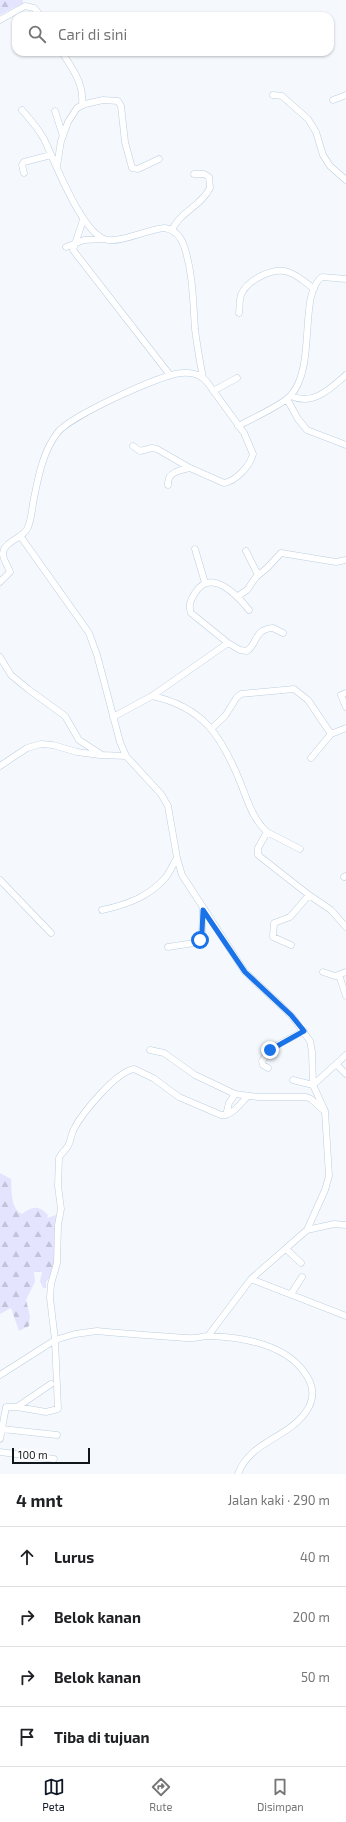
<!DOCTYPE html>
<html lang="id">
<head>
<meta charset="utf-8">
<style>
  :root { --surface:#fff; --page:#f2f2f2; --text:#202124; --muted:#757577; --line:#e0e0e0; --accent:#111827 }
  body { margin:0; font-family:"Exo 2",sans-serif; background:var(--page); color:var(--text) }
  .scale { position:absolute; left:12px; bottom:10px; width:78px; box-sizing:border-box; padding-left:4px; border:2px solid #0f161c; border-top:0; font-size:11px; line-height:14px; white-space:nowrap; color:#0f161c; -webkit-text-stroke:3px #fff; paint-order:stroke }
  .stop { position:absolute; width:12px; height:12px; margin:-9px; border:3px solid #1a73e8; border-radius:50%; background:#fff }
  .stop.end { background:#1a73e8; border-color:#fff; box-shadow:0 1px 4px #0008 }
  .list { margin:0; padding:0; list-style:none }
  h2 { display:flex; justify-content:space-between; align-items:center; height:52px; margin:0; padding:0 16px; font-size:17px }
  h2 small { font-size:13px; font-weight:400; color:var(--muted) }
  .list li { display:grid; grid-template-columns:26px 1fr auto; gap:12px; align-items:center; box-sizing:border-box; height:60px; padding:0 16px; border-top:1px solid var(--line) }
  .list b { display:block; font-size:15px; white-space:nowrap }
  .list em { font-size:13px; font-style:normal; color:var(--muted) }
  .icon { flex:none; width:22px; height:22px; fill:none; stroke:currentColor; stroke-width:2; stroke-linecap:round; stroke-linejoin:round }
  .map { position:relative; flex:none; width:346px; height:1474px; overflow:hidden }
  .search { position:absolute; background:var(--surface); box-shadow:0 1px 3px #0004; left:12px; right:12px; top:12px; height:44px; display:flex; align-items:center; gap:10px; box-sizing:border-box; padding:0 14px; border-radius:12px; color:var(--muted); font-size:15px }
  .sheet { height:292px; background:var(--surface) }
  nav { display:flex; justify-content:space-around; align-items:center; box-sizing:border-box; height:56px; border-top:1px solid var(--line); background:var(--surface); font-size:11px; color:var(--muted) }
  nav a { display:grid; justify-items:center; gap:2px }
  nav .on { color:var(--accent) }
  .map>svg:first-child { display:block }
  .forest { fill:url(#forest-firs) }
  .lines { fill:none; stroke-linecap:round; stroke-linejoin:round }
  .street-casing { stroke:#bccee0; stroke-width:7 }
  .street { stroke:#fff; stroke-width:6 }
  .route { stroke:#1a73e8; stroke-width:5 }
</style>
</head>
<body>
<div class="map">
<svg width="346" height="1474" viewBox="0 0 346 1474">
  <defs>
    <pattern id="forest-firs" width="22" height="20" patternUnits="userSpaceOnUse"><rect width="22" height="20" fill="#e5e4ff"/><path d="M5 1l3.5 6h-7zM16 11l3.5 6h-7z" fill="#c3c3da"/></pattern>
  </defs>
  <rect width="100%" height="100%" fill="#f5f9fd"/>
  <!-- forest -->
  <path class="forest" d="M0,0H23V3L0,15Z
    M0,1173L11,1179C12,1191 10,1208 22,1214C32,1206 39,1205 48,1215L47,1218L56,1215L54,1272L46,1282V1288H43L40,1281L42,1272H34L35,1282L26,1300L30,1316L29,1326L19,1331L11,1308L0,1314Z"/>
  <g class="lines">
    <!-- street casing -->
    <g class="street-casing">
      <path id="street" d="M0,20L25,6L34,8L41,16
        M62,52C73,70 84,83 82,105
        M273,95L282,96L308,119L316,132L323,155L330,166L346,180
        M333,100L346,95
        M22,110C30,119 38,128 44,139C55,162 83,237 108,240C123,242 148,229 165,228C175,230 181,237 184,246C193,272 193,302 195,329C197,346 200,362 203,378
        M55,111L63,136
        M57,166L61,141L68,122L77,108L85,104L103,100L118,101L121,106L125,142L132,168L138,169L159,159
        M24,173L22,165L24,162L51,155
        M83,220L73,250L170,375
        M172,230C180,212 201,206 210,188L209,177L204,174H194
        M66,247L84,240L103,239
        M239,313C240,307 239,301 241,295C247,280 273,267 288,272C298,275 306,283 314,289
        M213,391L237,378
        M291,396C313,406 330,389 346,375
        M287,399L298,419L307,430L346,445
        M238,426C251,419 283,405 291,395C317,366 298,294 322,277L346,279
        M168,485C167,472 180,470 190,468
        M21,537L89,633L97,655L120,742L126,756L161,794L168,806L177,858L182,875L245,972L291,1015L310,1041L312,1052L313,1085L325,1111L329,1176L325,1190L307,1230L251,1279L208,1336
        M195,549L205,583
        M246,551L258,575
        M0,582L10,572C8,566 4,561 3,555C2,541 24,539 28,527C31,520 32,511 33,503C38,479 42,452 58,432C71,416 161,374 182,373C192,372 201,375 207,382L244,433L253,454C250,466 236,481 224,483L190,468L157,449L152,448L140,451L133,446
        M238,596L247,590L256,577L267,568L281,553L336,562L346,560
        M228,643L191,613C188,605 191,599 195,593C211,567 237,595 249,610
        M0,657L11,675L28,689L65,716L79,740L102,755L126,756
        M346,693L341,695L346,707
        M152,696C204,707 222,737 241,784C248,802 253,819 267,832L258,848V855L309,895L331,910L346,927
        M113,717L152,696L228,643L240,650L247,651C258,643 254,629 273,628L283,633
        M211,729L225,716L237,697L241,694L294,689L308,700L331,734L311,758
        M331,734L346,728
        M0,766L27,748L41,744L53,745L77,752L100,755
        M267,832L300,849
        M344,877L346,876
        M0,880L51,933
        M102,910C126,905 149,897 166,877C170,872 173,864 177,858
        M291,945L273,937L274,923L290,917L309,895
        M168,947L194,943L200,940L202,932L203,910
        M323,972L335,976L346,972
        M339,975L346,996
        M150,1050L164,1053L195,1075L235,1094L258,1097H306L311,1099L322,1109
        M337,1065L346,1074
        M268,1068L263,1065L262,1061L270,1050L279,1044L304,1031
        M293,1080L313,1085L346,1055
        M226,1115L229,1103L235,1094
        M307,1230L334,1224L346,1225
        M286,1249L301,1263
        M251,1279L346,1316
        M291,1294L302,1277
        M0,1375L55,1340L75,1334L97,1331C127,1334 158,1336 188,1338C195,1339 202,1336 209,1336C244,1337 290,1345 308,1378C313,1387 314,1397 309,1407C291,1439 251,1439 238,1474
        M17,1407L46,1412L58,1409L55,1340L50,1298L51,1284L57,1263L58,1225L61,1209L58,1186L59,1158C61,1153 65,1151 68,1146C71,1141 71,1134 74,1129C82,1113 117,1071 134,1069L153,1078L179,1097L221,1115C232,1116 240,1104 247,1097
        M2,1429L57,1435
        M0,1439L6,1407H17L51,1384
        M0,1452L54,1459"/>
    </g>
    <!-- street -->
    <use href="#street" class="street"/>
  </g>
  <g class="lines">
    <!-- route -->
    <path class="route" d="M200,940L202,932L203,910L245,972L291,1015L304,1031L270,1050"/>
  </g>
</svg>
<div class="scale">100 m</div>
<div class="stop" style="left:200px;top:940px"></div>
<div class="stop end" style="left:270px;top:1050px"></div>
<div class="search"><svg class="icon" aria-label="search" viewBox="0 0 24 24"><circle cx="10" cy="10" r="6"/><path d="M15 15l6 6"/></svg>Cari di sini</div>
</div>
<section class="sheet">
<h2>4 mnt<small>Jalan kaki · 290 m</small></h2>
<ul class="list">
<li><svg class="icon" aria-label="ahead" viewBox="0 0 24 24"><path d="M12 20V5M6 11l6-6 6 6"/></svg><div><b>Lurus</b></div><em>40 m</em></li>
<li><svg class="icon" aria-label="right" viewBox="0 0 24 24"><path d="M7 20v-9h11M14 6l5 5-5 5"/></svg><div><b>Belok kanan</b></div><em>200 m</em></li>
<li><svg class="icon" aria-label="right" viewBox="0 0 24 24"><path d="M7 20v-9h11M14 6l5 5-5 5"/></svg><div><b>Belok kanan</b></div><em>50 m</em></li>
<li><svg class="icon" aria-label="arrive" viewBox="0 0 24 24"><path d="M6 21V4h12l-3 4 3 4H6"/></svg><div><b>Tiba di tujuan</b></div></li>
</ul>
</section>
<nav>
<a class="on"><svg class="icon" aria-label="map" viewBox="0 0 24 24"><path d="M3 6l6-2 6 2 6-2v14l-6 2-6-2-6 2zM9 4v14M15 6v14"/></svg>Peta</a>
<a><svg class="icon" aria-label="directions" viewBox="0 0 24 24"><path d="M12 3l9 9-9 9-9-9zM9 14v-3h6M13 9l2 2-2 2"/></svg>Rute</a>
<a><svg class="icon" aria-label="saved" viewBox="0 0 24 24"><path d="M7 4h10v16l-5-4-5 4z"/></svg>Disimpan</a>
</nav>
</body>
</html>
